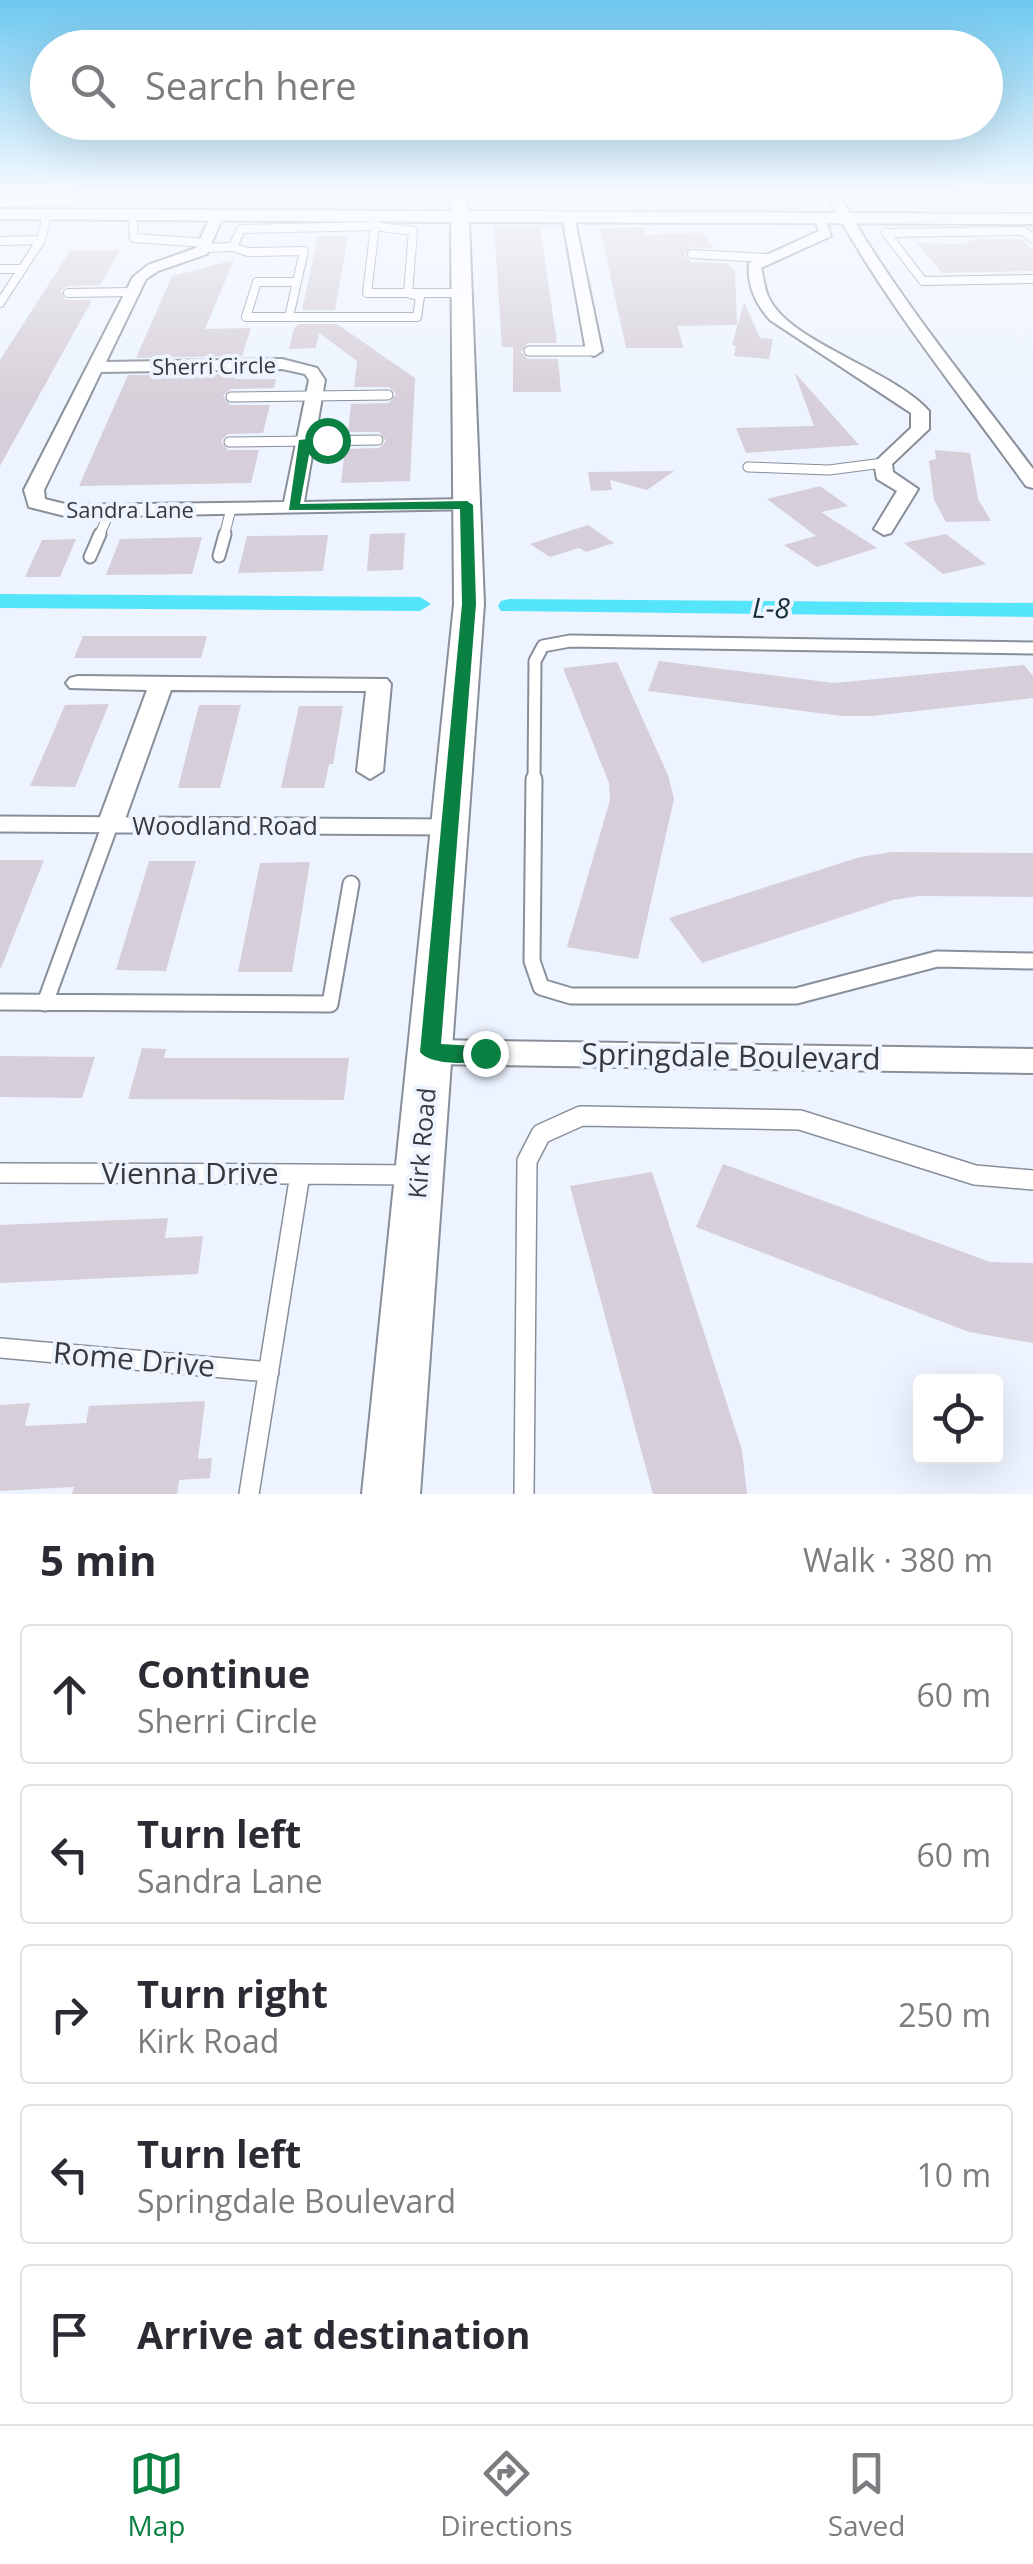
<!DOCTYPE html>
<html lang="en">
<head>
<meta charset="utf-8">
<style>
  :root { --surface:#fff; --page:#f2f2f3; --text:#2b2b33; --muted:#7c7c81; --line:#e1e1e2; --accent:#0b8043 }
  body { margin:0; font-family:"Open Sans",sans-serif; background:var(--page); color:var(--text) }
  .controls { position:absolute; right:30px; bottom:30px; display:grid; overflow:hidden; border-radius:10px; box-shadow:0 10px 40px #0002 }
  .controls button { width:90px; height:90px; display:grid; place-items:center; padding:0; border:0; border-bottom:2px solid var(--line); background:var(--surface); color:var(--text); font:50px sans-serif }
  .stop { position:absolute; width:30px; height:30px; margin:-22px; border:8px solid #0b8043; border-radius:50%; background:#fff }
  .stop.end { background:#0b8043; border-color:#fff; box-shadow:0 2px 10px #0008 }
  .list { margin:0; padding:0; list-style:none }
  h2 { display:flex; justify-content:space-between; align-items:center; height:130px; margin:0; padding:0 40px; font-size:42px }
  h2 small { font-size:32px; font-weight:400; color:var(--muted) }
  .list li { display:grid; grid-template-columns:65px 1fr auto; gap:30px; align-items:center; box-sizing:border-box; height:140px; margin:0 20px 20px; padding:0 20px; border:2px solid var(--line); border-radius:10px }
  .list b { display:block; font-size:38px; white-space:nowrap }
  .list p { margin:0; font-size:32px; white-space:nowrap; color:var(--muted) }
  .list em { font-size:32px; font-style:normal; color:var(--muted) }
  .icon { flex:none; width:55px; height:55px; fill:none; stroke:currentColor; stroke-width:2; stroke-linecap:round; stroke-linejoin:round }
  .map { position:relative; flex:none; width:1033px; height:1494px; overflow:hidden }
  .search { position:absolute; background:var(--surface); box-shadow:0 10px 40px #0002; left:30px; right:30px; top:30px; height:110px; display:flex; align-items:center; gap:25px; box-sizing:border-box; padding:0 35px; border-radius:55px; color:var(--muted); font-size:38px }
  .sheet { height:930px; background:var(--surface) }
  nav { display:flex; justify-content:space-around; align-items:center; box-sizing:border-box; height:140px; border-top:2px solid var(--line); background:var(--surface); font-size:28px; color:var(--muted) }
  nav a { display:grid; justify-items:center; gap:5px }
  nav .on { color:var(--accent) }
  .map>svg:first-child { display:block }
  .education { fill:#ede6fb }
  .lines { fill:none; stroke-linecap:round; stroke-linejoin:round }
  .canal { fill:#54e5fb; fill-rule:evenodd }
  .building { fill:#d6ced8 }
  .lane-far4-casing { stroke:#888f99; stroke-width:10 }
  .lane-far3-casing { stroke:#888f99; stroke-width:11 }
  .lane-far2-casing { stroke:#888f99; stroke-width:15 }
  .lane-far1-casing { stroke:#888f99; stroke-width:19 }
  .lane-casing { stroke:#888f99; stroke-width:22 }
  .street-casing { stroke:#888f99; stroke-width:4 }
  .secondary-casing { stroke:#888f99; stroke-width:4 }
  .lane-far4 { stroke:#fff; stroke-width:8 }
  .lane-far3 { stroke:#fff; stroke-width:9 }
  .lane-far2 { stroke:#fff; stroke-width:11 }
  .lane-far1 { stroke:#fff; stroke-width:15 }
  .lane { stroke:#fff; stroke-width:19 }
  .street { fill:#fff; fill-rule:evenodd }
  .secondary { fill:#fff; fill-rule:evenodd }
  .route { fill:#0b8043 }
  .labels { text-anchor:middle; stroke-width:8; stroke-linejoin:round; paint-order:stroke }
  .far-street-label { font-size:22px; fill:#36393d; stroke:#edf4ff }
  .street-label { font-size:25px; fill:#36393d; stroke:#edf4ff }
  .water-label { font-size:28px; font-style:italic; fill:#172f33; stroke:#edf4ff }
  .near-street-label { font-size:30px; fill:#36393d; stroke:#edf4ff }
</style>
</head>
<body>
<div class="map">
<svg width="1033" height="1494" viewBox="0 0 1033 1494">
  <rect width="100%" height="100%" fill="#edf4ff"/>
  <!-- education -->
  <path class="education" d="M640,193H821L828,202L643,201Z"/>
  <g class="lines">
    <!-- canal -->
    <path class="canal" d="M0,594L420,597L431,604L420,611L0,608Z
      M509,599L1033,603V617L501,611L498,606L501,601Z"/>
  </g>
  <!-- building -->
  <path class="building" d="M540,226L557,343H528L521,352L528,359H558L561,392H513V347H502L494,227Z
    M644,227L646,235L701,232L714,248L690,247L685,256L692,262L727,263L735,272L737,325L677,326L684,348H626L600,228Z
    M318,236H348L335,310H302Z
    M975,239H1021L1033,250V271L942,273L917,243L963,244Z
    M120,250L100,285L68,286L61,290L65,300H92L0,466V360L70,251Z
    M234,260L205,329L251,328L242,356L136,358L172,276Z
    M744,302L760,338L773,339L769,359L734,356L736,346L732,345Z
    M299,324H337L415,378L410,481L341,483L345,449L379,448L386,441L379,432H348L351,404L389,403L396,394L389,387H354L357,361L319,333L316,348L289,349L294,328Z
    M237,374L235,379H276L274,388L231,389L223,396L230,405H270L263,433L228,434L221,441L228,450H259L251,483L79,486L128,375Z
    M795,374H796L859,445L746,453L736,428L814,426Z
    M935,450L970,453L978,499L991,521L946,522L934,500L929,461L936,459Z
    M674,471L647,490L610,480L612,490L591,491L588,472Z
    M820,486L848,506L821,512L877,548L817,567L784,545L816,536L767,499Z
    M588,525L614,543L586,552L579,548L550,557L530,544Z
    M405,533L403,570L367,571L370,534Z
    M946,534L986,564L943,574L904,543Z
    M328,535L323,571L238,573L247,536Z
    M202,537L192,574L106,575L120,539Z
    M76,539L60,577H25L42,540Z
    M83,636H207L201,658H74Z
    M659,661L834,683L1024,665L1033,676V698L872,716H842L648,691Z
    M617,662L668,775L674,799L638,959L567,947L610,800L609,783L563,668Z
    M109,704L75,787L30,786L65,705Z
    M199,705H241L220,788H178Z
    M299,706H343L333,764H329L324,788H281Z
    M892,852L1033,853V897L919,896L893,900L702,963L669,918L860,857Z
    M0,860H44L1,968H0Z
    M149,861H196L166,971L116,970Z
    M310,862L292,972H238L260,863Z
    M142,1048L166,1049L164,1058H349L344,1100L128,1099Z
    M0,1056L95,1057L82,1098L0,1097Z
    M723,1164L990,1262L1033,1263V1343L969,1332L696,1227Z
    M652,1172L742,1450L747,1494H653L570,1186Z
    M168,1218L165,1238L203,1236L198,1274L0,1283V1225Z
    M205,1401L198,1459L212,1458L210,1478L179,1480L177,1494H72L74,1487L0,1491V1405L30,1403L25,1426L86,1423L89,1406Z"/>
  <g class="lines">
    <!-- lane-far4 casing -->
    <g class="lane-far4-casing">
      <path id="lane-far4" d="M511,193H626
        M727,193L754,196L788,193
        M357,195L396,193
        M132,214L134,238L206,243
        M375,226L413,231L408,293H367Z
        M375,226L376,215
        M1033,239L1024,231L886,233L923,281L1033,279
        M0,241L41,240
        M233,247L248,252L304,251L289,317H417L420,297L408,293
        M204,248L233,247L241,229L375,226
        M692,254L766,258
        M0,269H22
        M68,293L132,292
        M410,293H462
        M0,303L41,240L47,214
        M289,317H246L257,282H297"/>
    </g>
    <!-- lane-far3 casing -->
    <g class="lane-far3-casing">
      <path id="lane-far3" d="M529,351H594
        M231,397L388,395
        M229,442L378,440
        M748,467L829,470L883,463
        M99,536L110,511
        M224,536L231,509"/>
    </g>
    <!-- lane-far2 casing -->
    <g class="lane-far2-casing">
      <path id="lane-far2" d="M219,556L225,534
        M90,557L100,534
        M534,781L535,661L543,646L570,641L1033,648"/>
    </g>
    <!-- lane-far1 casing -->
    <g class="lane-far1-casing">
      <path id="lane-far1" d="M534,779L532,961L541,987L571,996H796L937,959L1033,961
        M0,824L447,827
        M0,1002L330,1004L351,884
        M45,1003L110,825"/>
    </g>
    <!-- lane casing -->
    <g class="lane-casing">
      <path id="lane" d="M0,1173L300,1174L249,1494
        M300,1174L412,1175
        M0,1348L269,1372
        M524,1494L527,1161L541,1134L581,1116L800,1120L975,1175L1033,1180"/>
    </g>
    <!-- street casing -->
    <g class="street-casing">
      <path id="street" d="M826,193H838C892,291 966,379 1033,469V488L1026,486C958,391 880,297 826,193Z
        M213,211L224,214L207,254L158,271L146,279L106,362L282,359L317,368L325,380L304,502L467,499L474,501V509L69,517L29,507L24,490L133,277L148,265L196,248ZM282,369L305,374L309,380L284,502L69,505L45,499L44,490L101,372Z
        M568,212L574,216L602,351L594,356L586,351L562,216Z
        M819,213L825,217L831,236L761,268C764,278 764,289 769,298C789,342 893,370 929,411V429L892,464L893,472L918,489L891,533L884,535L874,529L897,491L877,479L874,463L911,428V413L770,320C755,303 747,285 749,263L819,231L813,217Z
        M78,676L387,679L391,684L383,771L370,779L357,771L366,691L171,690L123,825L119,831H101L97,825L147,690L70,688L66,683L70,678Z
        M430,1040L1033,1049V1073L430,1064L419,1061L414,1052L419,1043Z"/>
    </g>
    <!-- secondary casing -->
    <g class="secondary-casing">
      <path id="secondary" d="M451,193H467L468,211L1033,214V224L469,222L484,604L420,1494H362L454,604L451,222L0,219V209L451,211Z"/>
    </g>
    <!-- lane-far4 -->
    <use href="#lane-far4" class="lane-far4"/>
    <!-- lane-far3 -->
    <use href="#lane-far3" class="lane-far3"/>
    <!-- lane-far2 -->
    <use href="#lane-far2" class="lane-far2"/>
    <!-- lane-far1 -->
    <use href="#lane-far1" class="lane-far1"/>
    <!-- lane -->
    <use href="#lane" class="lane"/>
    <!-- street -->
    <use href="#street" class="street"/>
    <!-- secondary -->
    <use href="#secondary" class="secondary"/>
  </g>
  <!-- sky -->
  <linearGradient id="sky" x2="0" y2="1"><stop stop-color="#6dc8f0"/><stop offset="0.48" stop-color="#f7faff"/><stop offset="1" stop-color="#f7faff" stop-opacity="0"/></linearGradient>
  <rect width="1033" height="402" fill="url(#sky)"/>
  <!-- route -->
  <path class="route" d="M327,437L331,443L311,444L300,504L467,501L473,505L476,604L441,1044L492,1047L495,1053C485,1067 430,1066 420,1052L462,604L460,509L289,510L299,440Z"/>
  <g class="labels">
    <!-- far-street labels -->
    <g class="far-street-label">
      <text transform="translate(214 366) rotate(-1)" y="8">Sherri Circle</text>
      <text x="130" y="518">Sandra Lane</text>
    </g>
    <!-- street labels -->
    <g class="street-label">
      <text x="225" y="835">Woodland Road</text>
      <text transform="translate(422 1143) rotate(-85)" y="9">Kirk Road</text>
    </g>
    <!-- water labels -->
    <g class="water-label">
      <text transform="translate(771 608) rotate(1)" y="10">L-8</text>
    </g>
    <!-- near-street labels -->
    <g class="near-street-label">
      <text transform="translate(731 1057) rotate(1)" y="10">Springdale Boulevard</text>
      <text x="190" y="1184">Vienna Drive</text>
      <text transform="translate(134 1360) rotate(5)" y="10">Rome Drive</text>
    </g>
  </g>
</svg>
<div class="controls">
<button><svg class="icon" aria-label="locate" viewBox="0 0 24 24"><circle cx="12" cy="12" r="6"/><path d="M12 2v4M12 18v4M2 12h4M18 12h4"/></svg></button>
</div>
<div class="stop" style="left:327px;top:440px"></div>
<div class="stop end" style="left:485px;top:1053px"></div>
<div class="search"><svg class="icon" aria-label="search" viewBox="0 0 24 24"><circle cx="10" cy="10" r="6"/><path d="M15 15l6 6"/></svg>Search here</div>
</div>
<section class="sheet">
<h2>5 min<small>Walk · 380 m</small></h2>
<ul class="list">
<li><svg class="icon" aria-label="ahead" viewBox="0 0 24 24"><path d="M12 20V5M6 11l6-6 6 6"/></svg><div><b>Continue</b><p>Sherri Circle</p></div><em>60 m</em></li>
<li><svg class="icon" aria-label="left" viewBox="0 0 24 24"><path d="M17 20v-9H6M10 6l-5 5 5 5"/></svg><div><b>Turn left</b><p>Sandra Lane</p></div><em>60 m</em></li>
<li><svg class="icon" aria-label="right" viewBox="0 0 24 24"><path d="M7 20v-9h11M14 6l5 5-5 5"/></svg><div><b>Turn right</b><p>Kirk Road</p></div><em>250 m</em></li>
<li><svg class="icon" aria-label="left" viewBox="0 0 24 24"><path d="M17 20v-9H6M10 6l-5 5 5 5"/></svg><div><b>Turn left</b><p>Springdale Boulevard</p></div><em>10 m</em></li>
<li><svg class="icon" aria-label="arrive" viewBox="0 0 24 24"><path d="M6 21V4h12l-3 4 3 4H6"/></svg><div><b>Arrive at destination</b></div></li>
</ul>
</section>
<nav>
<a class="on"><svg class="icon" aria-label="map" viewBox="0 0 24 24"><path d="M3 6l6-2 6 2 6-2v14l-6 2-6-2-6 2zM9 4v14M15 6v14"/></svg>Map</a>
<a><svg class="icon" aria-label="directions" viewBox="0 0 24 24"><path d="M12 3l9 9-9 9-9-9zM9 14v-3h6M13 9l2 2-2 2"/></svg>Directions</a>
<a><svg class="icon" aria-label="saved" viewBox="0 0 24 24"><path d="M7 4h10v16l-5-4-5 4z"/></svg>Saved</a>
</nav>
</body>
</html>
